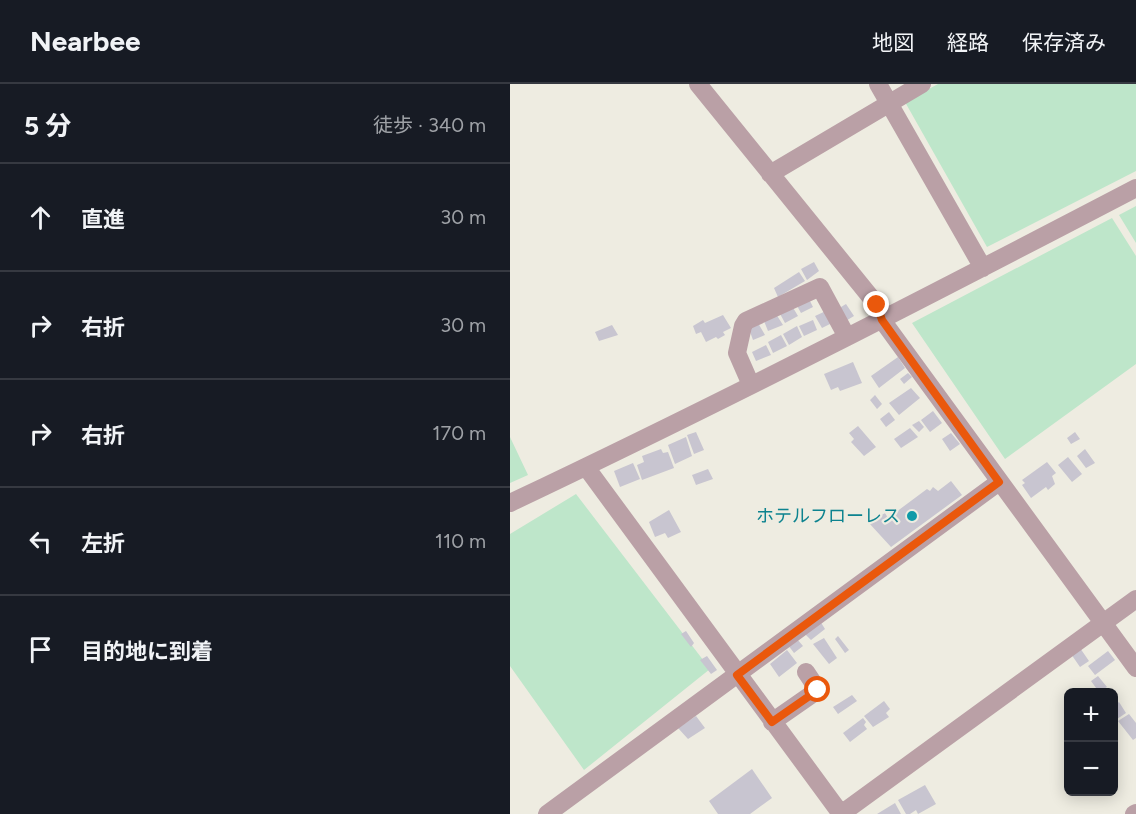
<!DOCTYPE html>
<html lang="ja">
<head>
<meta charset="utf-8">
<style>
  :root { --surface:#171b24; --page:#242831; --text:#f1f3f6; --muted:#9ea1a6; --line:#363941 }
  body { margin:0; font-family:Figtree,"Noto Sans JP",sans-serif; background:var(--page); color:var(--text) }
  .controls { position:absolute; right:18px; bottom:18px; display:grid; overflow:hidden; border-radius:9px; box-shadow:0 3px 15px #0003 }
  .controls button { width:54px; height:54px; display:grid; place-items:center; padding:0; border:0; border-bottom:2px solid var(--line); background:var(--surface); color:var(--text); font:30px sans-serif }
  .stop { position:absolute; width:18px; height:18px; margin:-14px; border:4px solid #ea580c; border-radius:50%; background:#fff }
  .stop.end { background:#ea580c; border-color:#fff; box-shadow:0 2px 6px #0008 }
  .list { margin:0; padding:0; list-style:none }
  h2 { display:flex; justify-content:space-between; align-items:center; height:78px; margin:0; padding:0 24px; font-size:26px }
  h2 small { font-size:20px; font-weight:400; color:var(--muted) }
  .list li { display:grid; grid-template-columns:39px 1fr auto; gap:18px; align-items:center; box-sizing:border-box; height:108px; padding:0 24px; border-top:2px solid var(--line) }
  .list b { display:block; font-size:22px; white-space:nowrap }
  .list em { font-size:20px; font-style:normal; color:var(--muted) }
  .icon { flex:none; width:33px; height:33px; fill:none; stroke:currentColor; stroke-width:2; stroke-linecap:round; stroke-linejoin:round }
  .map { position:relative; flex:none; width:626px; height:730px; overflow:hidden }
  header { display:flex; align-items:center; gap:36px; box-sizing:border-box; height:84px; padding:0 30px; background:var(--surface); border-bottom:2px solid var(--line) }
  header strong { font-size:28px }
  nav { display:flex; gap:33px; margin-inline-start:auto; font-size:21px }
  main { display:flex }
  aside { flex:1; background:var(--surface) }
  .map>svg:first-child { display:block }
  .green { fill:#bee6ca }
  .building { fill:#c8c5d0 }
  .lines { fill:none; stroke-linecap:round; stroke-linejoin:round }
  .minor { stroke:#baa0a6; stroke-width:18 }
  .route { stroke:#ea580c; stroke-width:8 }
  .culture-dot { fill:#0f9aa8; stroke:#eeece1; stroke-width:2 }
  .labels { text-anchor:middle; stroke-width:4.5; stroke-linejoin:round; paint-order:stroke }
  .culture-label { font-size:18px; fill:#0d838f; stroke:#eeece1; text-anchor:end }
</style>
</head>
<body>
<header>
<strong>Nearbee</strong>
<nav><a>地図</a><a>経路</a><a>保存済み</a></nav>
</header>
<main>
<aside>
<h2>5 分<small>徒歩 · 340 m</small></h2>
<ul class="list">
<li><svg class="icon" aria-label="ahead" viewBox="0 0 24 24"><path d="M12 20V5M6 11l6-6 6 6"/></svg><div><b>直進</b></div><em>30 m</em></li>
<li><svg class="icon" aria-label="right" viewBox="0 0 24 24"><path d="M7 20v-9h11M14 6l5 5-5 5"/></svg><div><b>右折</b></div><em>30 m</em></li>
<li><svg class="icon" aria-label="right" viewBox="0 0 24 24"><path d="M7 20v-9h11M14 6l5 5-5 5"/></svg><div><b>右折</b></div><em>170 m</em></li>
<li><svg class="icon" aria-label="left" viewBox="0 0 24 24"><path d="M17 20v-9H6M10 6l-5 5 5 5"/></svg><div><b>左折</b></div><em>110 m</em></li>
<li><svg class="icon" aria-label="arrive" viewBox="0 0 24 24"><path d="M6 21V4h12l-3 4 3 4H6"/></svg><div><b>目的地に到着</b></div></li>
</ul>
</aside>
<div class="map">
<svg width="626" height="730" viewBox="0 0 626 730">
  <rect width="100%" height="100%" fill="#eeece1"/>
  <!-- green -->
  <path class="green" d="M428,0H626V87L477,163L395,18Z
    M626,122V159L609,131Z
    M602,134L626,172V280L495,375L402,239Z
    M0,353L18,391L0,399Z
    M66,410L200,585L74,686L0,582V450Z"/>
  <!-- building -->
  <path class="building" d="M304,178L309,187L297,196L291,185Z
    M289,188L295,197L268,213L264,204Z
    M298,213L303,223L291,229L286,220Z
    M336,220L344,232L334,238L326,226Z
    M282,222L288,232L275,239L269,228Z
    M318,226L324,238L312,244L305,232Z
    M266,230L273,241L258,247L254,237Z
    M213,231L221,244L213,248L215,251L208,255L206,253L196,258L191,248L186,250L183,242L193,236L195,239Z
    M303,236L307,246L294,252L289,242Z
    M248,239L255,251L243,256L239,245Z
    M102,241L108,251L89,257L85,248Z
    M287,242L292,253L279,261L273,250Z
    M271,251L277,262L263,269L258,258Z
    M256,261L261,271L246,277L242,268Z
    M388,273L395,284L369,304L361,292Z
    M343,278L352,299L330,307L328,303L321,306L314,290Z
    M398,289L402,293L394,300L390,295Z
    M401,304L410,314L389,331L379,319Z
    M365,311L372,320L367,325L360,316Z
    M423,327L432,339L420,348L411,336Z
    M379,328L385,336L376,343L370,335Z
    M409,337L414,343L409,348L402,341Z
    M348,342L366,363L354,372L341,358L344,355L339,349Z
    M400,344L408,353L391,364L384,355Z
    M186,348L194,366L184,370L177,351Z
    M565,348L570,355L561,360L557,354Z
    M441,349L450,360L440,367L432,355Z
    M176,353L182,372L165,380L158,361Z
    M151,365L153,369L158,368L164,384L132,396L127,381L134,378L132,372Z
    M575,365L585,379L576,384L567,372Z
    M558,373L572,390L562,398L548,381Z
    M537,378L546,389L542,392L545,400L538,406L536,403L521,414L512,401L515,399L512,396Z
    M123,379L130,395L110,403L104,387Z
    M198,385L203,395L186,401L182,391Z
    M441,397L452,411L381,463L359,439L375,429L378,434L417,405L420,407L423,403L428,407Z
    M159,426L171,448L158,454L155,449L145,453L139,438Z
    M310,537L315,545L301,556L294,549Z
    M176,547L184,559L181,563L171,550Z
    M328,552L339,566L335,569L325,555Z
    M314,554L327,574L319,580L303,560Z
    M287,555L293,562L284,569L278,561Z
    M570,564L579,577L570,583L561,570Z
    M277,566L287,579L269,593L260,580Z
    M598,567L605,576L585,591L578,582Z
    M197,572L207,586L201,590L190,576Z
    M588,592L597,603L589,608L581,597Z
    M342,611L347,617L328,630L323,623Z
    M374,617L380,625L376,629L379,633L363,643L354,632Z
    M609,618L616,629L607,635L604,630V622Z
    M619,630L626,639V654L623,656L608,637Z
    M186,632L195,644L178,655L168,644Z
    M353,634L356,638L354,641L357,645L340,658L333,649Z
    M242,685L262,714L240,730H208L199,717Z
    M415,701L426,720L408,730L406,726L400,730H396L388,716Z
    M385,719L391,730H367Z"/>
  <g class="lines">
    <!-- minor -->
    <path class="minor" d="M188,0L367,221L372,236L626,584
      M368,0L473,184
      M260,90L412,0
      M241,301L227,269L233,242L236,237L310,203L337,253
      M76,383L331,730
      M0,419C211,319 419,212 626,104
      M262,638L308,606L296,588
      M37,730L489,398
      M331,730L626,515
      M624,730L626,729"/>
  </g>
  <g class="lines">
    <!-- route -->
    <path class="route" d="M308,606L262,638L227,591L489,398L372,236L367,221"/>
  </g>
  <!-- markers -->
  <circle class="culture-dot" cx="402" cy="432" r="6"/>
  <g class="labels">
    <!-- culture labels -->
    <g class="culture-label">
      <text x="390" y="438">ホテルフローレス</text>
    </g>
  </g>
</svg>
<div class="controls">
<button>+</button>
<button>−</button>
</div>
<div class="stop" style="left:308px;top:606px"></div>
<div class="stop end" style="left:367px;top:221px"></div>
</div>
</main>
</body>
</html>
